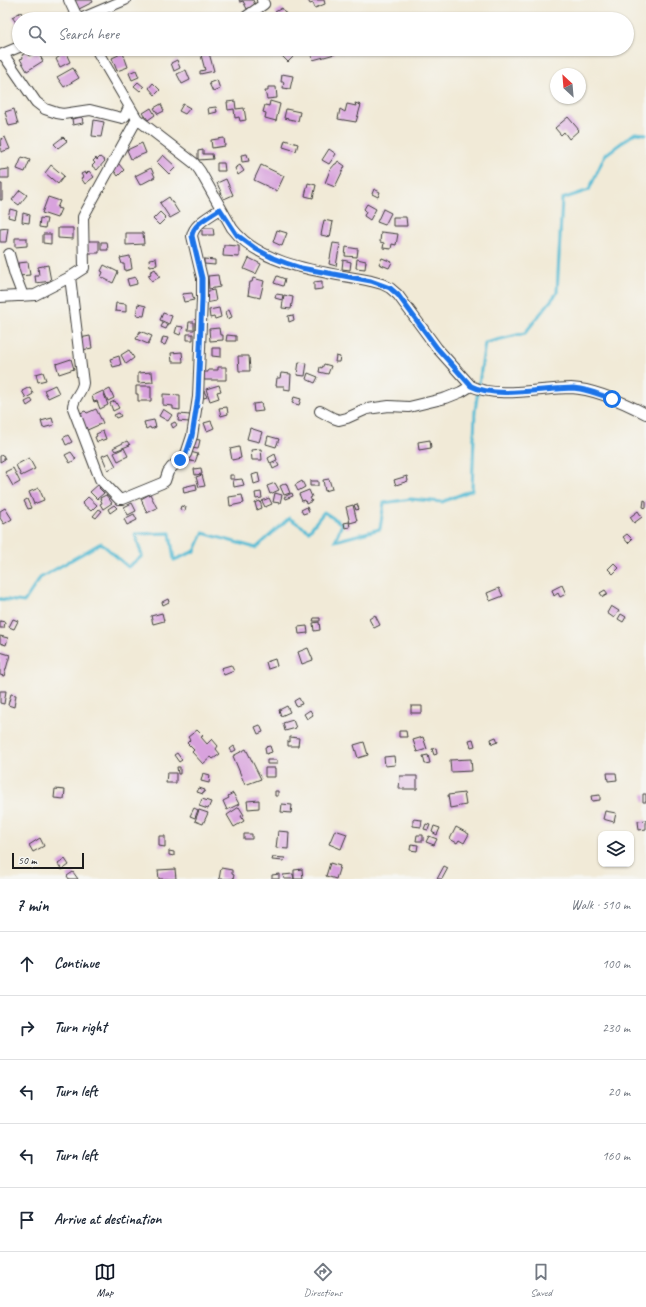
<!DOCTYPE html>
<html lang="en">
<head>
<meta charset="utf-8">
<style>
  :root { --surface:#fff; --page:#f2f2f3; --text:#1f2937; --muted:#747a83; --line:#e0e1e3; --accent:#111827 }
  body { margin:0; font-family:Caveat,sans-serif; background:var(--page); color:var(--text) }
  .controls { position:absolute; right:12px; bottom:12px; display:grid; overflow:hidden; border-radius:8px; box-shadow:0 1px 3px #0004 }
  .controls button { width:36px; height:36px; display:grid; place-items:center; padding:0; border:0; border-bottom:1px solid var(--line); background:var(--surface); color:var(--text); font:20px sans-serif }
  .compass { position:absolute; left:550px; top:68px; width:36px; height:36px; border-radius:50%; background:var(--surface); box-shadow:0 1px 3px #0004; rotate:334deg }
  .scale { position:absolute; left:12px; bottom:10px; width:72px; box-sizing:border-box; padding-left:4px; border:2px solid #1c1c1c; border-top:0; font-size:11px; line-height:14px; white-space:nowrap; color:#1c1c1c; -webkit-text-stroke:3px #f6f6f2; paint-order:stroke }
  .stop { position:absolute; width:12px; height:12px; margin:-9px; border:3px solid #1a73e8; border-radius:50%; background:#fff }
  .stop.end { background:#1a73e8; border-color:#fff; box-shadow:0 1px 4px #0008 }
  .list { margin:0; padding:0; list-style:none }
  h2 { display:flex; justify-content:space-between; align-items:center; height:52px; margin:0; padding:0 16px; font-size:17px }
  h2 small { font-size:13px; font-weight:400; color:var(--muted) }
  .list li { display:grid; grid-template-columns:26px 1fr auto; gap:12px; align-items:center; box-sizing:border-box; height:64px; padding:0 16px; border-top:1px solid var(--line) }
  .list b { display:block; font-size:15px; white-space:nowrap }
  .list em { font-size:13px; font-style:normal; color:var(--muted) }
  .icon { flex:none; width:22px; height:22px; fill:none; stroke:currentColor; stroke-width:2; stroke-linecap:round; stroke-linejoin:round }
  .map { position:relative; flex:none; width:646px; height:879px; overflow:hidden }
  .search { position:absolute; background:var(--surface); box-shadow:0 1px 3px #0004; left:12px; right:12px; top:12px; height:44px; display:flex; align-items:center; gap:10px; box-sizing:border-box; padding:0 14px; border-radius:22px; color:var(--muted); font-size:15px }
  .sheet { height:372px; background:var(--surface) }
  nav { display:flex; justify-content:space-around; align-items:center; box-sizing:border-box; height:56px; border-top:1px solid var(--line); background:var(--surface); font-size:11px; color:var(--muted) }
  nav a { display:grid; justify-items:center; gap:2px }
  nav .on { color:var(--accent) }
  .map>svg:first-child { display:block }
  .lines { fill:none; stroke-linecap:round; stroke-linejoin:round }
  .stream { stroke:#56bcd4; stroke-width:3 }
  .building { fill:#d8a2dd }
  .street-casing { stroke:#3c3b38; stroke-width:12 }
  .street { stroke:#fff; stroke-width:10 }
  .route { stroke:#1a73e8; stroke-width:5 }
</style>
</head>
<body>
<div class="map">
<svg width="646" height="879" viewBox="0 0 646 879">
  <rect width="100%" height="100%" fill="#f6f6f2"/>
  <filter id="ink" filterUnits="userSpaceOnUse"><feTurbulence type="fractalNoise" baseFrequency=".025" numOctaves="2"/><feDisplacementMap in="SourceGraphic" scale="8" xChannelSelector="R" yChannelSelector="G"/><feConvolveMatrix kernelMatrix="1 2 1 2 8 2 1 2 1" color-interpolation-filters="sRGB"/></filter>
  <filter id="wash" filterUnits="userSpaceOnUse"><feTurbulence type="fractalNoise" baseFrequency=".012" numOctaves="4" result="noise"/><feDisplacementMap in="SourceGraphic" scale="16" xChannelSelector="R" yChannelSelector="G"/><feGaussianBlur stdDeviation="0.9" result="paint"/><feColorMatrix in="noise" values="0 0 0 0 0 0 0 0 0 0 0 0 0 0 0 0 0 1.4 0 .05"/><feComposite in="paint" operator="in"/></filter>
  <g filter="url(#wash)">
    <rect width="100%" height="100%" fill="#f1ead7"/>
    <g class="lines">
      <!-- stream -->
      <path class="stream" d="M0,599L24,602L40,578L101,543L128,567L142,556L135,534L170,533L174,560L195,551L203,533L256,548L289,518L309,531L324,512L342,524L335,541L380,529L384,503L411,499L442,502L472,490L475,411L485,343L525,333L557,293L562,199L589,190L605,155L635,133L646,134"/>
    </g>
    <g id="blocks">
      <!-- building -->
      <path class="building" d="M76,0H92L93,2L79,9L75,0Z
        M239,0H253L255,5L247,9L243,1L240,2Z
        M308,0H324L325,4L315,8L313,3L310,4Z
        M282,8L286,14L279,18L275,12Z
        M21,12L25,19H19V24L18,25L12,17Z
        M285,49H297L299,51L288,62L280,54Z
        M310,49H334L335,54L313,60Z
        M37,51L43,61L27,71L20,59L23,58L22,55L27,52L29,56Z
        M65,51L70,62L60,67L56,59L60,56L59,54Z
        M123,53L128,67L117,71L112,58Z
        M209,53L214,71L200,74V71L205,70L201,55Z
        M177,60L180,68L174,71L171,63Z
        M73,68L79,78L64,87L57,77Z
        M136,70L139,77L132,80L129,73Z
        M186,70L190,80L182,84L177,74Z
        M282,74L293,76L290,89L283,88L284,82H281Z
        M217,80L220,89L213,92L209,83Z
        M138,82L144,87L140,91L134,86Z
        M153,83L160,90L155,95L149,88Z
        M268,87H276L277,98L267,99L265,91H268Z
        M235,101L236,109L244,108L246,120L240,121L239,117L235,118L234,109L228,110L227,102Z
        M270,101L280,104L276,121L265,118L266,113L263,112L265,105L269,106Z
        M355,103L361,105L356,122L338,119L340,109L345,112L347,104L356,106Z
        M161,104L164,111L158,114L154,108Z
        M183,104L190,108L185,114L179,111Z
        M216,107L217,112L209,114L208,108Z
        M151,108L155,115L148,120L143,113Z
        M14,109L18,124L9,126L5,112Z
        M286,109L300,112L298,121L284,118Z
        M82,117L83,123L73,125L72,119Z
        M568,117L579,130L569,139L564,132L561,135L555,128Z
        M94,120L104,122L101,137L92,136Z
        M5,137L10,149L1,152L0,140Z
        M63,137L67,141L58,148L54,144Z
        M224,138L225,146L212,148L211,140Z
        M285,140L298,144L296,151L283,147Z
        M142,143L146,153L131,159L127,150Z
        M329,149L336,154L329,164L322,160Z
        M203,150V154H212L213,159L198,160V151Z
        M247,154L249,161L242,162L241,155Z
        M163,155L176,167L169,174L157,162Z
        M22,157L30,160L25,172L17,169Z
        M100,157L105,161L97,170L92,166L95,163L93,161L96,158L97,160Z
        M338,161L345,166L335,187L325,183L330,170L335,164H336Z
        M118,163L124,170L118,176L112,168Z
        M217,163H224L225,171H217Z
        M51,165L64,176L58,184L45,173Z
        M240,165L244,171L238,175L235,168Z
        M261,165L284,176L277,191L254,180Z
        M151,168L155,177L140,185L135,176Z
        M9,169V178H0V170Z
        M89,171L94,177L85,184L81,178L83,177L81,174L85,172L86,174Z
        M226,179L233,195L224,199L217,183Z
        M308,183L316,185L313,198L305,196Z
        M0,184H2V200H0Z
        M374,189L380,192L378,197L372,194Z
        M20,190L27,195L19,205L12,200Z
        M48,197L60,201L57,208L61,209L57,218L42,213Z
        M169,197L179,213L170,218L160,203Z
        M367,204L376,209L370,220L364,216L366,211L364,209Z
        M10,209L17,211L15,219L8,217Z
        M383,209L391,213L385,225L377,222Z
        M160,212L166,218L159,225L153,219Z
        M23,213L30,215L29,223L22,222Z
        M393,217H406L407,226H393Z
        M40,218L47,219L45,228L39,227Z
        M324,220L333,222L330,237L321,235Z
        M8,228L6,242H0V229Z
        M58,228H73V239L58,238Z
        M202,228H213L214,235H202Z
        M277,230L287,233L282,246L273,242Z
        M381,232L398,234L396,245L392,244L391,249L383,248L384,243L380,242Z
        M126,233H143L144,244L126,245Z
        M43,234H51V244L43,243Z
        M15,238H27V246L15,247Z
        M88,241H99V253H88Z
        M101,242H107L108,250H101Z
        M333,243L340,244L336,266L329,264Z
        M224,245L239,246V257L223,256Z
        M346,247L358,249L357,257L345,256Z
        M130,256L132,269L125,271L124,264H122L120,258Z
        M156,258L157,265L150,266L149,259Z
        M249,258L261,264L256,274L244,269Z
        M382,258L392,262L389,268L379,264Z
        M204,259L215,260V265L204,264Z
        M357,259L366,261L365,269L356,268Z
        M343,260L351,262L350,270L342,269Z
        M28,262L30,275L19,276L18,263Z
        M48,265L51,281L36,283L35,276H39L38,267Z
        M104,265L118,272L113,283L101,277L103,272L101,271Z
        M155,269L160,277L152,281L148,275L151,274L150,272Z
        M218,275L220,287L209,289L208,276Z
        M277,276L285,279L283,286L274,283Z
        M136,277L137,284L129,286L127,279Z
        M253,278L264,281L260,298L248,295L250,282H252Z
        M322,281V289L314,290V282Z
        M214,290L216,301L205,303L203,292Z
        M192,293L194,300L184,302L182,294Z
        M276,294L283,295L282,300L275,298Z
        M284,295L293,297L291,309L282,308Z
        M116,303L126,304V312L115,311Z
        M138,304L146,306L144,316L136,315Z
        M219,308L221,317L215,319L214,317L210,318L209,310Z
        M229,310L232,317L227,319L225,312Z
        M163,313L172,316L169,324L160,320Z
        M293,315L294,320L289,322L288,316Z
        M189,322H194V330H188Z
        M163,323L168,325L166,329L161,327Z
        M177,326L183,327L180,335L175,333Z
        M219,328L220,335H223V340L210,341L209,329Z
        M140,331L152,336L148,344L136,339Z
        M187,334H193V340H187Z
        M227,335L236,336V341H226Z
        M90,336L92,348L82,350L80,338Z
        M163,337L168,338L165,345L161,344Z
        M212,348H221V357L212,356Z
        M129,350L134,358L126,364L121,355Z
        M182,352L183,362H172L171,353Z
        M119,356L121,365L113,367L110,359Z
        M238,356H249L250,371H239Z
        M336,356L340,357L339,362H335Z
        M71,359L74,369L59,374L56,364Z
        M299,362L307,363L305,376L297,375Z
        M324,364L331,366L328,374L319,372L320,367L322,368Z
        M218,367H226V380H204V372H208V370H218Z
        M43,372L46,380L38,382L36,374Z
        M152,372L153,382L138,383V373Z
        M281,373L291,374L290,390L284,389V386H276L277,378H280Z
        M308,373L318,377L315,383L306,379Z
        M55,385L59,393L48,398L44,390Z
        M219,385L221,391L217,392L219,398L210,401L206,389Z
        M136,386H151V401H138V394H136Z
        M30,387L33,394L26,398L22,391Z
        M110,389L114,398L108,401L104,392Z
        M103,391L108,405L100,409L97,401L94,402L92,396Z
        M204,391L207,397L204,398L201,392Z
        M163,394L180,395V410L173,409V406L163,405Z
        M294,397L301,399L299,405L292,403Z
        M31,399L33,402L27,406L25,402Z
        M115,401L119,408L113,411L110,403Z
        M261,403L263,411L254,412L253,404Z
        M227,407L228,414L221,416L219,408Z
        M96,409L103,423L85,431L78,414L85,411L87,413Z
        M163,409L172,415L168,421L159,416Z
        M119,413L121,416L116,418L114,415Z
        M179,414L190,415L189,422L178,421Z
        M52,418L54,425L43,428L41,421Z
        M154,420L156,427L151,429L150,427L146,429L144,422Z
        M211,421L214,428L207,431L204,423Z
        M175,422L177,425L173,428L171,424Z
        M250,428L262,432L259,442L247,439Z
        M103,431L106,439L97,442L95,437L97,436L96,434Z
        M68,435L72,442L66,445L63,438Z
        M268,436L279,439L276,447L266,444Z
        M193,439L200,440L198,449L191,448Z
        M430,440L431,448L419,450L418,442Z
        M127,441L130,445L115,451L113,448Z
        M239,447L241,458L232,460L230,449Z
        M124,448L128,456L118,461L114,453Z
        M261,449L262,460H252L251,450Z
        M71,452L76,459L70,463L65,455Z
        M190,452L198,454L195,462L187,460Z
        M109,453L116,466L108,470L102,456Z
        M275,454L277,460L270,463L268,458Z
        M3,455L5,459L0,462V456Z
        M29,458L35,469L21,476L16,465Z
        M277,462L279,466L273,469L271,464Z
        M13,468L20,482L13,486L5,472Z
        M201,468L202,474L195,475L194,469Z
        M258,473L260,482L254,484L252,475Z
        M202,475L205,486L199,487L196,477Z
        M230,475H234V479H230Z
        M407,476L408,481L396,485L394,480Z
        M242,479L244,485L234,487L233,480Z
        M329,479L332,489L325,491L323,480Z
        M302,481L305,487L298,491L295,485Z
        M310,481H318V486H310Z
        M275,483L279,490L270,494L267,486Z
        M286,483L290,493L284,495L280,486Z
        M99,484L101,486L99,488L104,493L97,499L90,492Z
        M196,484L197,490L184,493L183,487Z
        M39,488L44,500L34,504L29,492Z
        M309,490L312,497L310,498L312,501L306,504L305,500L302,501L299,494Z
        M261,492L262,498L256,499L255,493Z
        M275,493L282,495L280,503L273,502Z
        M292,493L293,496L285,499L284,497Z
        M150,494L157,508L147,513L141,499Z
        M106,495L112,503L103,509L100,504L102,503L100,498Z
        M242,495L244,503L230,506L229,497Z
        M88,497L97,505L91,511L82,503Z
        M269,498L272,504L265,507L262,501Z
        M27,499L31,508L28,509L24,501Z
        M644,500L646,501V508L643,507Z
        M260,501L262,508L257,510L255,503Z
        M132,503L136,511L128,515L124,507Z
        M357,504L359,509L356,510L354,505Z
        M114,505L117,508L110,513L108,509Z
        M353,505L357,521L350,523L346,507Z
        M181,506L186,507L185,511L180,509Z
        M307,507L309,512L303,514L301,510Z
        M5,508L12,519L4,524L0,518V511Z
        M99,509L102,511L96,518L93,516Z
        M638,511L642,517L634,523L630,517Z
        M134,514L137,520L127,525L124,519Z
        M349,522L350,527L345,528L344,523Z
        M627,534L632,539L628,543L623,537Z
        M614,563L619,568L613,574L608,569Z
        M562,585L566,594L560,597L558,593L554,596L552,590Z
        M499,588L503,596L490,601L487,593Z
        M605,590L608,594L603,597L600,593Z
        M168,599L169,602L163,605L162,602Z
        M611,606L619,611L614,618L607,613Z
        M162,613L164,621L153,624L151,616Z
        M621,614L626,617L623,622L618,619Z
        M375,615L380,625L374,628L369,619Z
        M314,618H320V621H313Z
        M13,619L18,621L14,629L9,627Z
        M0,621L5,622L4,628H0Z
        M319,622L320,630L314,631L313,623Z
        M307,626L308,633L299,634L298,627Z
        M0,636L8,638L6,645L0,643Z
        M308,648L313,660L302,664L298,652Z
        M0,652L10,655L4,676L0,675Z
        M275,659L277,666L268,669L266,662Z
        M231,665L234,671L224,675L221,668Z
        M0,691H6L4,704L0,703Z
        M11,694L16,695L14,707L8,705Z
        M299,698L302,704L296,706L294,701Z
        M287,706L290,712L281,716L279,710Z
        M411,706H422V713H411Z
        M310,710L313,715L307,719L304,714Z
        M293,720L296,728L285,731L283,723Z
        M260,725L263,732L258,734L255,727Z
        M197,730L203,736L201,737L207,744L212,739L218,746L216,749L220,754L213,759L211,757L203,764L192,752L194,750L187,743L190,740L188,737Z
        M399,731H406L407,737H399Z
        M290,737L299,738L298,746H288V741L290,742Z
        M423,737L427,749L417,752L413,740Z
        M496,737L498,742L492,744L491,739Z
        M473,739L475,746L471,747L469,740Z
        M364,742L368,755L358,758L354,745Z
        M234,746L236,750L232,752L230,749Z
        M270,746L272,752L266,754L265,747Z
        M436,748L437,754L434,755L432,749Z
        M246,749L261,779L245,785L233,756Z
        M177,753L182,760L179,762L174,755Z
        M428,755L430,763L425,764L423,756Z
        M394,756L395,765L385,766L384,757Z
        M471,759L472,771L451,772L450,760Z
        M267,760H277V764H267Z
        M177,767H180V774H178Z
        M265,768H275V777H265Z
        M167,773H176V783H166Z
        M203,773L210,775L209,783L201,781Z
        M607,773H616L617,780L608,781Z
        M400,776H417V789H399Z
        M199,788L205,790L203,794L197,792Z
        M55,789L65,790L64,799L54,798Z
        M275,791H278V796H275Z
        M233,793L239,804L227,810L223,801L229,798L228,796Z
        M464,793L466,805L450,808L448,795Z
        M643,794H646V802H643Z
        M600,795V800L592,801L591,796Z
        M202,799L211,802L208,809L199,806Z
        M259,800V808L248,809L247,801Z
        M282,804L292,805L291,813L281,812Z
        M239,807L244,815L241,816L244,821L234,827L227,815Z
        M194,808L198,810L195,818L190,816Z
        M199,810L208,813L203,824L195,821Z
        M605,811L616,813L614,822L603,819Z
        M413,819L422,820L421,827L413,826Z
        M646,820V829L639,830L638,821Z
        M426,824L430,825L428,830L424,829Z
        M434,826L440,828L437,835L432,832Z
        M456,827L469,834L464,843L459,840L457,843L450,839Z
        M335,830L347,834L341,849L329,844Z
        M278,831L289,832L288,849L276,848Z
        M244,834H252V839H244Z
        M417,835H423V841H416Z
        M159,836H165V847L159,846Z
        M429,836L437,839L434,845L426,842Z
        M40,838L44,846L33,852L29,845Z
        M411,844L418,845L417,851L410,850Z
        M169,851L174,852V856L169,855Z
        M273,857L285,858L284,861L272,860Z
        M65,859L69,865L62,870L58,864Z
        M330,863L340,866L336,879L326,876Z
        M444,866L448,868L442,879H437Z
        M221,868L232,870V874L234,875L233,879H219Z
        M175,869L176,879H159L158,870Z
        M302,869L303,879H294V870Z
        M73,872L78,879H69L67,876Z
        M279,874V879H272V875Z
        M293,874L294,879H284L283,875Z"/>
    </g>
  </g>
  <g filter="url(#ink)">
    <use href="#blocks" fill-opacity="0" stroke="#3c3b38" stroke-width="1"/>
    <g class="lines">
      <!-- street casing -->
      <g class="street-casing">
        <path id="street" d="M69,0L78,19
          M80,19L125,0
          M243,19L264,4L262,0
          M96,49L137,119L194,163L200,171L232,228C261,267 326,272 371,281L382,284L390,288L398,295L437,348L471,386C497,399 542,388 571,388C595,389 625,403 646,414
          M3,54L36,102L45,109L57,113L63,114L90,110L122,118L125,116L129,107
          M0,55L19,47
          M9,254L15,275L23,296
          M70,277L83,383C82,393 72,399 73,408L100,479L119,499H123L162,483L165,481L168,472L171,468L186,454L192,436L198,397L202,299V278L192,236C194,223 211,216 220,209
          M0,297L35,295L70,277L84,268L83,217L137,119
          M320,411L333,418L339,420L347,418L367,409L389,406L409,407L446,398L461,392L471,386"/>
      </g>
      <!-- street -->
      <use href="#street" class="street"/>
    </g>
  </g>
  <g class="lines" filter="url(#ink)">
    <!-- route -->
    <path class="route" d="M180,460L186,454L192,436L198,397L202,299V278L192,236C193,223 211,216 220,209L237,235L256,249L273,258L286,263L301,268L371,281L390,288L398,295L437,348L471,386C492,397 530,391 554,389C560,389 567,388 573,388C586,389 599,394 612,399"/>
  </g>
</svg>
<div class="controls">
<button><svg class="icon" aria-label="layers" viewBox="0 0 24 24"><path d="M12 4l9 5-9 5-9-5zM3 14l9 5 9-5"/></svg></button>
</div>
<svg class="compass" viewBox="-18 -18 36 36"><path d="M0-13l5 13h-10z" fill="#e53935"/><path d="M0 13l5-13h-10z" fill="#747a83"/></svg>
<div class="scale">50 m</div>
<div class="stop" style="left:612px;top:399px"></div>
<div class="stop end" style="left:180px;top:460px"></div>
<div class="search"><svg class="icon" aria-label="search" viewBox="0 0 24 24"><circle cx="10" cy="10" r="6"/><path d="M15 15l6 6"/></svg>Search here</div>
</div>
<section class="sheet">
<h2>7 min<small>Walk · 510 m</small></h2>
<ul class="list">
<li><svg class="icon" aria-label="ahead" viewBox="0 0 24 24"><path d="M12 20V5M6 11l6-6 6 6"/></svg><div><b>Continue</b></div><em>100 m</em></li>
<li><svg class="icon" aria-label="right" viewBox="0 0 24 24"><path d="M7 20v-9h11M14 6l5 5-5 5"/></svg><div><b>Turn right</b></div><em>230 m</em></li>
<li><svg class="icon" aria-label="left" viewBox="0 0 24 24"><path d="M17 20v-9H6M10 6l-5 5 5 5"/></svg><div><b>Turn left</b></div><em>20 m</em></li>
<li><svg class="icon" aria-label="left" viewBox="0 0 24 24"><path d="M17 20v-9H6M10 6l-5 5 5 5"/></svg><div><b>Turn left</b></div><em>160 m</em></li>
<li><svg class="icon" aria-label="arrive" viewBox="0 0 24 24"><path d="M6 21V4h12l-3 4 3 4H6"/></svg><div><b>Arrive at destination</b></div></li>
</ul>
</section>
<nav>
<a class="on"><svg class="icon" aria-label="map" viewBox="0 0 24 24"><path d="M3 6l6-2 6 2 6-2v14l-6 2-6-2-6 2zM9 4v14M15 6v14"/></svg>Map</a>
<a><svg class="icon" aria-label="directions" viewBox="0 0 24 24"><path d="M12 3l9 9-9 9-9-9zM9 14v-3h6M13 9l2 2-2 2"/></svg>Directions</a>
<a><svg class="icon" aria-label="saved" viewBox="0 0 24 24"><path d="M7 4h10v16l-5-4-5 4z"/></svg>Saved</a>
</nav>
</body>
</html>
